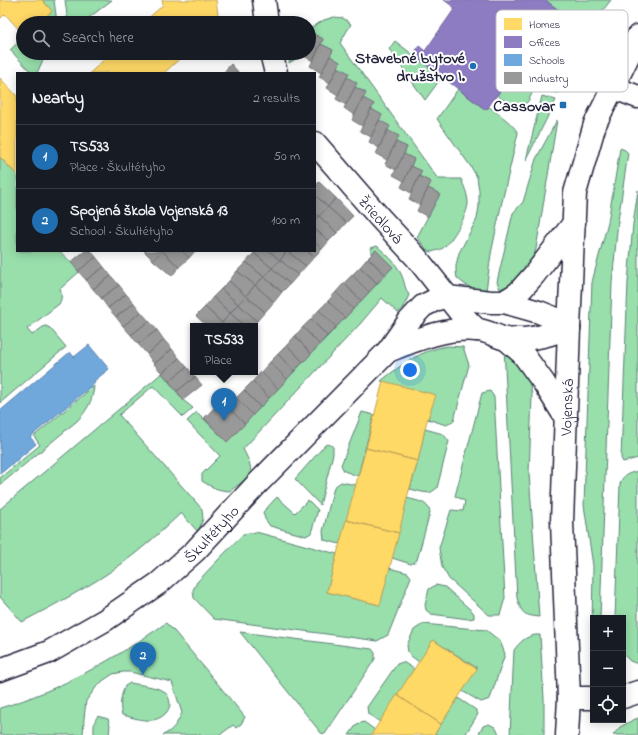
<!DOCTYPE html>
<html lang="en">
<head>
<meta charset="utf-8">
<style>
  :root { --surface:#171b24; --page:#242831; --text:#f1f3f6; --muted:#9ea1a6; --line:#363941; --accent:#1f6fb2 }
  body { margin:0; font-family:"Indie Flower",sans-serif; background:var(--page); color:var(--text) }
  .controls { position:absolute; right:12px; bottom:12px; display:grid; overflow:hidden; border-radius:0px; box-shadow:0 2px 10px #0003 }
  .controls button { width:36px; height:36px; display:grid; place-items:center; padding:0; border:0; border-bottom:1px solid var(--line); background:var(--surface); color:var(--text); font:20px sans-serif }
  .you { position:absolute; left:410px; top:370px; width:14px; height:14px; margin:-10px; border:3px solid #fff; border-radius:50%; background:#1a73e8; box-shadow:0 0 0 6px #1a73e833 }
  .badge { display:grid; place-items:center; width:26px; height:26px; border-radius:50%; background:var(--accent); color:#fff; font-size:13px; font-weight:700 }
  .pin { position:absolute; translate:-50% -33px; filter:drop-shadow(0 1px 2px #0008) }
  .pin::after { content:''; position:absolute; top:21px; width:14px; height:12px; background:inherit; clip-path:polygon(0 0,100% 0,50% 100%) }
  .popup { position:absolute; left:190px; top:323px; width:68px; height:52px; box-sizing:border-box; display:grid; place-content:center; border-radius:0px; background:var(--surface); filter:drop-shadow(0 1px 3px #0005); font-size:13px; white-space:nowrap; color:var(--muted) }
  .popup b { font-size:15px; color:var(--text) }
  .popup::after { content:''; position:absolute; left:50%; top:100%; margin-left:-8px; border:8px solid transparent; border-top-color:var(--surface) }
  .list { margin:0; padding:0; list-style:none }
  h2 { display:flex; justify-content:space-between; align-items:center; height:52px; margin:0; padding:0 16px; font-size:17px }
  h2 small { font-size:13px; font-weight:400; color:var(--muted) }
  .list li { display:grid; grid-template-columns:26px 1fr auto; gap:12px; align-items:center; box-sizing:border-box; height:64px; padding:0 16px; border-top:1px solid var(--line) }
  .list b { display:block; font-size:15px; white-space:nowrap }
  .list p { margin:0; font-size:13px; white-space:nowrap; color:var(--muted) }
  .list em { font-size:13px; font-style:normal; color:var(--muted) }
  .icon { flex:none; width:22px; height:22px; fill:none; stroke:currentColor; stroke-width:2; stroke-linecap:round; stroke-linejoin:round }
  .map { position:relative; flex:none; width:638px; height:735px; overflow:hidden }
  .search { position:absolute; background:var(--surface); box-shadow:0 2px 10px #0003; left:16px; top:16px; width:300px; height:44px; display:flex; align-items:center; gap:10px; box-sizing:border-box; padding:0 14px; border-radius:22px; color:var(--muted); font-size:15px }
  .panel { position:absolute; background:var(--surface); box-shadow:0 2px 10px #0003; left:16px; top:72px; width:300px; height:180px; border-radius:0px }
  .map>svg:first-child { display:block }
  .green { fill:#98dfac; stroke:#5d8074 }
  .homes { fill:#ffd966; stroke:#bda259 }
  .offices { fill:#8e7cc3; stroke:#6e619a }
  .schools { fill:#6fa8dc; stroke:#5880ac }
  .industry { fill:#999; stroke:#75757d }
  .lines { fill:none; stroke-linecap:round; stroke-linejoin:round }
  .minor-casing { stroke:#22223b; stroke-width:25 }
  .minor { stroke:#fff; stroke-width:22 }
  .poi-dot { fill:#1f6fb2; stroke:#fff; stroke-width:1.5 }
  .labels { text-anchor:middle; stroke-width:4; stroke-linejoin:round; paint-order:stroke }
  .poi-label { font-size:16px; font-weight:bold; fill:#22223b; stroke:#fff; text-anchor:end }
  .street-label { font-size:16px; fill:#22223b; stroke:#fff }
  .key { fill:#fff; stroke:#bdbdc4; stroke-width:1 }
  .key-label { font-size:11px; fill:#22223b }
</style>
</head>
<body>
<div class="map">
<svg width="638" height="735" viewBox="0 0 638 735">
  <rect width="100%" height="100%" fill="#fff"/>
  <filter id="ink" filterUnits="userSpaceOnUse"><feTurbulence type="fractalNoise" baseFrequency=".025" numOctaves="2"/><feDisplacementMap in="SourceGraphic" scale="8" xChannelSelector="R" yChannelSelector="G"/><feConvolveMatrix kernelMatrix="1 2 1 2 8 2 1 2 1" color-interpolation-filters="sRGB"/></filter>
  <g filter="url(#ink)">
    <!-- green -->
    <path class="green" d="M42,0H54L57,23H39L52,11Z
      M65,0H112L82,23H68Z
      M545,0H611C604,9 596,18 590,28C577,48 567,71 558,93L545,90L553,69L567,41L554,37C550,46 544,55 541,65C531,90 532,125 497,95L560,11Z
      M334,17L343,18L351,24L340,43L438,179H461C464,186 468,195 468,203C468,214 452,241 443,248C440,250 435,251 431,252L427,250L417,237L440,194L428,188L430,182L419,176L422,171L411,166L414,159L404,154L407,147L396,142L387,130L389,126L379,120L382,115L371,109L374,104L363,98L365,92L355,87L347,77L348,73L338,67L340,62L330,56L333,50L321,44L323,39L312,34L309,40V29L324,20Z
      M23,38V53H46L37,73H32L10,50Z
      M395,41L442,77L425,100L389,49Z
      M290,53H303L302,55L289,63Z
      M458,89L486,110L489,107C498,113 513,124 518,133L501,206L491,254L486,291H475L463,283L457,278L456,272V265L459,253L477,219L479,206V191L477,177L471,167L437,119Z
      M542,96L556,100L526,160Z
      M557,120L536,249L532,261L517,280L507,286L500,289L497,282L513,213L523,202L536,159Z
      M620,148L625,150L628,153L618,221L612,283L600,618H593V636L592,627L593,566L584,505L592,282L608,222Z
      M0,157L17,175V251H59L71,262L79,272L60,289C62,295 62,299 59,304L27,329L32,335L43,327L46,326L50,328L66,347L0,403Z
      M638,190V458L623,462L621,458L628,282L633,224Z
      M377,246C386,254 396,262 401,274C405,282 404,287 409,295C406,302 403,308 398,313L382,298L360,324L243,449C257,475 251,475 230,491C217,490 213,488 202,481V474L220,456L187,421L197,412L227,442L278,389L393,267L376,250L371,254V248Z
      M448,346L463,347L469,365L454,420L453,422L446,425L428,419L435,395L381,381C402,364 421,350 448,346Z
      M504,348L529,379L532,396L529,473L539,617C522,615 522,613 517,598Z
      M162,373L183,400L193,408L183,417L153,386L119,415L202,509L203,519L198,532L181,513C162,531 143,548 123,563C91,586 56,604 22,622L0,597V509Z
      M94,386C93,400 87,411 77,421L0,485V478L40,445L34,436Z
      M490,391L494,397L505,598L500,615H489L449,579L442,567L439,548L451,510L463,511L465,501L455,496L482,393Z
      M362,412L374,415L358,476L344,471L341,465Z
      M425,429L443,434L449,441L437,488L430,493L422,492L410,489L418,461Z
      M326,444L331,445L333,447V454L320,505L295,479Z
      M638,471V664L630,661L623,654V618H615L620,485C621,475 630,473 638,471Z
      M341,482L356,485L340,544L324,540L323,531L334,487Z
      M277,497L295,513L308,500L318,510L311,533L306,536L270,526L265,519L263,512Z
      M407,498C416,501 428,501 430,512L417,560L411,564L392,558Z
      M256,532L337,554L327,592L380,605L389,568L408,573L411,577L388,635L377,641L371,640L214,619L194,598L193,590L197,582L243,534Z
      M436,585L445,587L473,612L474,614V618L468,619L431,614L426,610L425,605L429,589Z
      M166,623L174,631L245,717L241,724L236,728L233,725L220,735H163C174,730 177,723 182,713L172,682L130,672H123L113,674L104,680L97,686L86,701L84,719L83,735H0V708C60,690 115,659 166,623Z
      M423,624L486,630L500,641L505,654L490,699L481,702L462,691L477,668L433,640L419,662L411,656L408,652L407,645L414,630Z
      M240,632L372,649L375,653V659L325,734L321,733Z
      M535,635H540L544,698V735H510L514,650C520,642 525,637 535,635Z
      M403,662L414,669L380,722L368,714L367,707L397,664Z
      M130,683C140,685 155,686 163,691C168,694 170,700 170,705C169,708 168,711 166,713C154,726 136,718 122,715C119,706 121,694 125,686Z
      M458,698L476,710L478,714L465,735H434Z
      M98,716L108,719L110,725L109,735H94C94,729 93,721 98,716Z
      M638,718V735H613L620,727L633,720Z
      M364,722L375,730L371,735H349L357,724Z
      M489,724L495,727L500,735H478L483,726Z"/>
    <!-- homes -->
    <path class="homes" d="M0,0H42L52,11L39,23H23V34L5,14L0,19Z
      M162,0H216L219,22L218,23H143L163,5Z
      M111,53H186L164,73H90Z
      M0,78L17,96V175L0,157Z
      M383,381L436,395L426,424L418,461L366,448Z
      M366,448L418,461L408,494L399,533L346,520Z
      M346,520L399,533L380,605L327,592Z
      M433,640L477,669L441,724L397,695Z
      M397,695L441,724L434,735H371Z"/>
    <!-- offices -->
    <path class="offices" d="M444,0H545L560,11L486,110L413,55L419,46L425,51L455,8Z"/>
    <!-- schools -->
    <path class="schools" d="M89,345L109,369L94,381L95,383L30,437L36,444L0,474V411L70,352L74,357Z"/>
    <!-- industry -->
    <path class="industry" d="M312,33L323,39L313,61L302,55L303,53H309V40Z
      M321,44L333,50L321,73L310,66Z
      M330,56L340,62L330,83L319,77Z
      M231,64L239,73H223Z
      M338,67L349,73L338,95L327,88Z
      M347,77L357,83L346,105L336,99Z
      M355,87L366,93L354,115L344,108Z
      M363,98L374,104L362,126L352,120Z
      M371,109L382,115L371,137L360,131Z
      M379,120L390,126L379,148L369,142Z
      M387,130L399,136L387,160L376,154Z
      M396,142L407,147L396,170L385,164Z
      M404,154L414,159L404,181L393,175Z
      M411,166L422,171L411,193L401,187Z
      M419,176L431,182L420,205L409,199Z
      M319,182L336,198L328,207L315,195V186Z
      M428,188L440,194L428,217L417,211Z
      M315,195L328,207L319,216L315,212Z
      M336,198L353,216L346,223L328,207Z
      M328,207L346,223L337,233L319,216Z
      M315,212L319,216L315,220Z
      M319,216L337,233L329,241L315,229V220Z
      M315,229L329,241L322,249L315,242Z
      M315,242L322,249L314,257L307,251H315Z
      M376,250L393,267L385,274L368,258Z
      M85,251H91L96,257L78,271L71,262Z
      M144,251H162L153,260Z
      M162,251L179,267L172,276L153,260Z
      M162,251H182L189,258L179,267Z
      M182,251H195L189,258Z
      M256,251H269L280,260L272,268L254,253Z
      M269,251H287L280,260Z
      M287,251L306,266L298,275L280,260Z
      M287,251H307L314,257L306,266Z
      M254,253L272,268L264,277L246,262Z
      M96,257L104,267L86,280L78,271Z
      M368,258L385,274L377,283L360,267Z
      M280,260L298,275L290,284L272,268Z
      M246,262L264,277L255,285L237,271Z
      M104,267L111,276L93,289L86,280Z
      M360,267L377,283L369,292L352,275Z
      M272,268L290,284L282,292L264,277Z
      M237,271L255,285L246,296L229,281Z
      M352,275L369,292L361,301L344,283Z
      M111,276L119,285L101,298L93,289Z
      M264,277L282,292L274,302L255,285Z
      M229,281L246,296L238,304L221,289Z
      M344,283L361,301L353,309L336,292Z
      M119,285L126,294L108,308L101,298Z
      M255,285L274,302L265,312L246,296Z
      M221,289L238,304L230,313L213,297Z
      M336,292L353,309L345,318L328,301Z
      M126,294L134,303L116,317L108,308Z
      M246,296L265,312L257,321L238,304Z
      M213,297L230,313L222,323L205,307Z
      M328,301L345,318L336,327L319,310Z
      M134,303L141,312L123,326L116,317Z
      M238,304L257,321L252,326H245L230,313Z
      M205,307L222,323L219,326H207L196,316Z
      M319,310L336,327L327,336L311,319Z
      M141,312L149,321L131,335L123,326Z
      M230,313L245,326H225L222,323Z
      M311,319L327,336L319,344L303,327Z
      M149,321L157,330L138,344L131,335Z
      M303,327L319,344L311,354L295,336Z
      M157,330L164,340L147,354L138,344Z
      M295,336L311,354L303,362L287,345Z
      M164,340L172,349L154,364L147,354Z
      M287,345L303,362L294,371L278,354Z
      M172,349L179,358L162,373L154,364Z
      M278,354L294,371L287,379L270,362Z
      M179,358L187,367L169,381L162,373Z
      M270,362L287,379L278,389L261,372Z
      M187,367L195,377L177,391L169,381Z
      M261,372L278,389L269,398L253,381Z
      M195,377L202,385L183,400L177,391Z
      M253,381L269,398L260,407L244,390Z
      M244,390L260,407L253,415L236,398Z
      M236,398L253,415L245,424L228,407Z
      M221,401L245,424L227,442L204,418Z"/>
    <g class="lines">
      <!-- minor casing -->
      <g class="minor-casing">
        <g id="minor">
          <path d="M264,0L267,23"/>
          <path d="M271,53L276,73"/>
          <path d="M612,87L638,97"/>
          <path id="s1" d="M315,143L380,218L416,257L462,315L477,330"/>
          <path d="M504,302L518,293L534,275L574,223"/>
          <path d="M506,339L523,354L544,383L566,418"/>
          <path d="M388,351C416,340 446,327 477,330C487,330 496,337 506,339C510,340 514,339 518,339C536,339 552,334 569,328"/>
          <path id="s2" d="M0,670L49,652L105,620L159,583L195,551L256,485L388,351L409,321L423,306L437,299L447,297L491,302H504L539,312L554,318L569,328"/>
          <path d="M623,697L638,692"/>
          <path d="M569,698H593"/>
          <path id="s3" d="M567,735L569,698L562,522L569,328L575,193L595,124L638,36"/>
        </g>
      </g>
      <!-- minor -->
      <use href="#minor" class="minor"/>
    </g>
  </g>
  <!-- markers -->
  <g class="poi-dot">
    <circle cx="473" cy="66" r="4"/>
    <rect x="559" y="101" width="8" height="8" rx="2"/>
  </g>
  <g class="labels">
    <!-- poi labels -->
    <g class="poi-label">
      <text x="465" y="63">Stavebné bytové<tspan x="465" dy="18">družstvo I.</tspan></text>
      <text x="555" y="111">Cassovar</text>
    </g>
    <!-- street labels -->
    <g class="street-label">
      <text dy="6" stroke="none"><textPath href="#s1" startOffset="101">Žriedlová</textPath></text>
      <text dy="6" stroke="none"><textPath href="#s3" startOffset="328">Vojenská</textPath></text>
      <text dy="6" stroke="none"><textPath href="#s2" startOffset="254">Škultétyho</textPath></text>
    </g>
  </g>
  <!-- legend -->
  <rect x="496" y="10" width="132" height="82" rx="6" class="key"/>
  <rect x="504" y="18" width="18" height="12" fill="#ffd966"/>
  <rect x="504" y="36" width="18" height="12" fill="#8e7cc3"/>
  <rect x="504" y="54" width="18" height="12" fill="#6fa8dc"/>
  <rect x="504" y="72" width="18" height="12" fill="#999"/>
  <g class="key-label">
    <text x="529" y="28">Homes</text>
    <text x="529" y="46">Offices</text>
    <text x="529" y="64">Schools</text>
    <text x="529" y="82">Industry</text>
  </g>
</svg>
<div class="controls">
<button>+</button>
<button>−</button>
<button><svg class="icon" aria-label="locate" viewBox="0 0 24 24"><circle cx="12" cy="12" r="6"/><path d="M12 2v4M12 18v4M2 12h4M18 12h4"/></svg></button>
</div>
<div class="you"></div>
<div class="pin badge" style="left:224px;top:421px">1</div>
<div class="popup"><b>TS533</b>Place</div>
<div class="pin badge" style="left:143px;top:675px">2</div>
<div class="search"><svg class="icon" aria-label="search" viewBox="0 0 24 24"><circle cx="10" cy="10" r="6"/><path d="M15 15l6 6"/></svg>Search here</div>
<section class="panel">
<h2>Nearby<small>2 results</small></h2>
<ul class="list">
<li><span class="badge">1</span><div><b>TS533</b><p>Place · Škultétyho</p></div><em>50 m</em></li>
<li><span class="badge">2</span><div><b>Spojená škola Vojenská 13</b><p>School · Škultétyho</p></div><em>100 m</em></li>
</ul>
</section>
</div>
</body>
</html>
